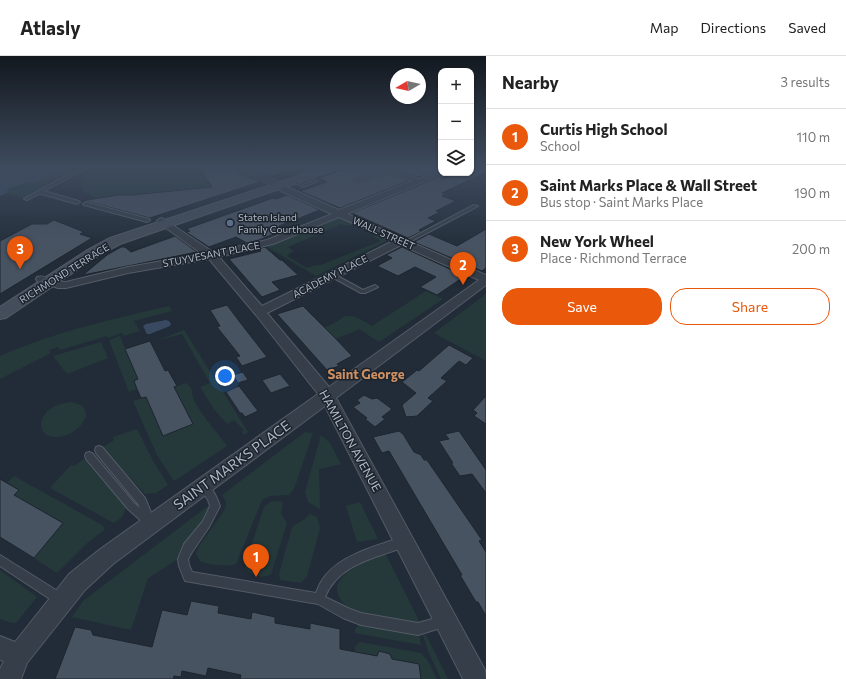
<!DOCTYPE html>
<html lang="en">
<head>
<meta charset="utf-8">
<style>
  :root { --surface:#fff; --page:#f2f2f2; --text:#222; --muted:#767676; --line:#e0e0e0; --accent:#ea580c }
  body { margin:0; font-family:Commissioner,sans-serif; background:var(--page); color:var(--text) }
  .controls { position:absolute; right:12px; top:12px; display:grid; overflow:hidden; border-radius:8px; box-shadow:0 1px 3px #0004 }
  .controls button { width:36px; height:36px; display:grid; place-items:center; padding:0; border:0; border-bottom:1px solid var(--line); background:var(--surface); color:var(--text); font:20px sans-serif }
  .compass { position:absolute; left:390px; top:12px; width:36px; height:36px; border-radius:50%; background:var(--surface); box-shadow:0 1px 3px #0004; rotate:261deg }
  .you { position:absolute; left:225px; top:320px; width:14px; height:14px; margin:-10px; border:3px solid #fff; border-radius:50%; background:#1a73e8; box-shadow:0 0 0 6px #1a73e833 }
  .badge { display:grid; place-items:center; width:26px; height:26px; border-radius:50%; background:var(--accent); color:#fff; font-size:13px; font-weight:700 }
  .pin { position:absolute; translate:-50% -33px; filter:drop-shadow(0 1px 2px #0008) }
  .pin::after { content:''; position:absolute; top:21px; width:14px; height:12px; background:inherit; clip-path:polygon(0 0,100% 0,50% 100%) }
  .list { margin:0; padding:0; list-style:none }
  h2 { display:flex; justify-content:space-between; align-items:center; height:52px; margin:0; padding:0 16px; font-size:17px }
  h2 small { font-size:13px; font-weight:400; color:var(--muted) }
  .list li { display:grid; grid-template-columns:26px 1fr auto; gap:12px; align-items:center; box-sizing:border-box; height:56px; padding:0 16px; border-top:1px solid var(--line) }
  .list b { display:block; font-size:15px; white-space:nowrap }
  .list p { margin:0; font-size:13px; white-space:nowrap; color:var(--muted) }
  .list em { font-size:13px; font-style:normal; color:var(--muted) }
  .actions { display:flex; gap:8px; padding:12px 16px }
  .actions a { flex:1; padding:9px 0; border:1px solid var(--accent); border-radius:16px; text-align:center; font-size:14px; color:var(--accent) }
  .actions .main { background:var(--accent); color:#fff }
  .icon { flex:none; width:22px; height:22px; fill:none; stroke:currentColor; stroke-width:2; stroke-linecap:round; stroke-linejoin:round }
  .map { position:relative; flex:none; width:486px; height:623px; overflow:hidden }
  header { display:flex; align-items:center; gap:24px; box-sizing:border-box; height:56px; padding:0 20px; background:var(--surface); border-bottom:1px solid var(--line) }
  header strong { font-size:19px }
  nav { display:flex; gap:22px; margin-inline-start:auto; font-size:14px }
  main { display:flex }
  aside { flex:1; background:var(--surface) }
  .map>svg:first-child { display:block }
  .green { fill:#25393a }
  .water { fill:#384961 }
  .building { fill:#485362; stroke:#1d252f }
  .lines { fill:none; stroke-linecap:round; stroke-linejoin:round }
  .service-casing { stroke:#535b66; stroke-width:2 }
  .pedestrian-casing { stroke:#535b66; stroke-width:2 }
  .minor-casing { stroke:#535b66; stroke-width:2 }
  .secondary-casing { stroke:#535b66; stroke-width:2 }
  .service { fill:#363e49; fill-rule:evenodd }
  .pedestrian { fill:#363e49; fill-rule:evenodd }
  .minor { fill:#363e49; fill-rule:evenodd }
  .secondary { fill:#444d5b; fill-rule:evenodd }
  .minor-bridge-casing { stroke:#535b66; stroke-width:9; stroke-linecap:butt }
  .minor-bridge { stroke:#363e49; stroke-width:8 }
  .service-dot { fill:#5c6f8a; stroke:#1b232d; stroke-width:1.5 }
  .labels { text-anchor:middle; stroke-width:3; stroke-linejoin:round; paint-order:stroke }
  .far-poi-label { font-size:10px; fill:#b0b8c5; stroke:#1b232d; text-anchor:start }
  .far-street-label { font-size:10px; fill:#b0b8c5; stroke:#1b232d }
  .street-label { font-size:12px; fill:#b0b8c5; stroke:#1b232d }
  .neighbourhood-label { font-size:13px; font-weight:bold; fill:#ce9062; stroke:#1b232d }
  .near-street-label { font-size:14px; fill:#b0b8c5; stroke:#1b232d }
</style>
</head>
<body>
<header>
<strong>Atlasly</strong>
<nav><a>Map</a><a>Directions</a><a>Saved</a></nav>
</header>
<main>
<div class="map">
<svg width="486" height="623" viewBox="0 0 486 623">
  <rect width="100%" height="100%" fill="#222c38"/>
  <!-- green -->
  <path class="green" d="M74,111H87L67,120L26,143L6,137L9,136L5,134L28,126L33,127Z
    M99,111H232L262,126L147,163L88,147L97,142C89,139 79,135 81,125L90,116Z
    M340,162L355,168L347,170L341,168L288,191L294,195L287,200L307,212L315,209H321L381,185L374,181L376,178L363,172L388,184L316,220L267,191Z
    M426,235L443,243L379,286L359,273C351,278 344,278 336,283L324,271C331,270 336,266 342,262C352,256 363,265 372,270Z
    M486,238V305L434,277Z
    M169,250L172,255L134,265L140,275L124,280L122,277L108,282L107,280L60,294L58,291L49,294L51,297L0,323V300C54,276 112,263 169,250Z
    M184,274L248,376L244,379L242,376L244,374L234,364L227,368L214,353L200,331L210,327L182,278L158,284Z
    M120,280L138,323L134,325L137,333L129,336L109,284Z
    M101,286L108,302L67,318L53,300Z
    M187,327L192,333C189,347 219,378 227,390L174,425L157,399L133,345L146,341L163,380L193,368L174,331Z
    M70,346C103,350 78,382 55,381C37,380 38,362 50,353C56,349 63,347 70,346Z
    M137,373L152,403L168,429L156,437L145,438L102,392L114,384L113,381Z
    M305,376L313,377L294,433L289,439L270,440L262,444L236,508C227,511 208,509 200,505L196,497L200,489L225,453L226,446L222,439Z
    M321,379L330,387L341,408L319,413L320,453L308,446L305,436Z
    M84,403L126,452L122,461L114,467L50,432L71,409L74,410Z
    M14,420L102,469L105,473L85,489L57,517L34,502L63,467L14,439L19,434L7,427Z
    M272,445L283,446L281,457L287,467L271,518C265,523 250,520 246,513V506L264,451Z
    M360,446L378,483L357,486L346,450Z
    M208,450V456L196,479L178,503L148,522L131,574L72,561L83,545Z
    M309,458L317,461L320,472L307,520L301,527L280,524L279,518L292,472C295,466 302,468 309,458Z
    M385,497L421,569L356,556C345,550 336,542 337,529C346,512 368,504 385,497Z
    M0,514L37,541L16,567H12L0,563Z
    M360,568L419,579L421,589L355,577V573Z
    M423,579H426L448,623H441L428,595Z
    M360,586L421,597L428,605L437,623H421L419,608L392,603L390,598L379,595L377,600L355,596V591Z"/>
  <!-- water -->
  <path class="water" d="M0,111H74L33,127L28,126L5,134L10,135L0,140Z
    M166,264L169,265L171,268L170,270L150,278H147L143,270L146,268Z"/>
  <!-- building -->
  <path class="building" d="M199,111H234L237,116L260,126L150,162L86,145H81L118,139H132L212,131Z
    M252,111H295V113L272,120Z
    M351,111H372L379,115L354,124L358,127L386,117L408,125L340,152L300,135L327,126L319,122Z
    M388,111H441V113L418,121Z
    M471,111H486V116L442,137L446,138L442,140L456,145L436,155L440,156L428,162L436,165L419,174L422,175L408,182L352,157L441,120V124L458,117H471Z
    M287,139L320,154L279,170L286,173L259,184L247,187L236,181L209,191L186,176L190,175L186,173L273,142L276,143Z
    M54,164L84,176L80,178L92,182L0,238V185L32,168H47Z
    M486,173V212L482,215L414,186L429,178L457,190Z
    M175,180L197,196L83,219L107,199L121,191H125L131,196Z
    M265,191L280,204H282L298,219L272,226L280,234L262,241L229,203L261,195L257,193Z
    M402,191L465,220L437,239L420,231L436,221L415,211L398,220L377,210L392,202L386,199Z
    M227,249L239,265L267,301L242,310L236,301L240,300L217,271L220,270L210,254Z
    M303,250L336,283L352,300L337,308L339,310L327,314L277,258Z
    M150,285L165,315L168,314L177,330L174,331L193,368L163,380L146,341L141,342L137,333L134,325L138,323L125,293Z
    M449,289L473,302L466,309L459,305L441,322L447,325L428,342L433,345L417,360L406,361L402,349L416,337L402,326L417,314L419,315Z
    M243,316L248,324L238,327L233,319Z
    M280,318L290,330L271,337L262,324Z
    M239,330L258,355L245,361L242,357H240L226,336Z
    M364,339L372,343L377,342L392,353L382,361L385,363L375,371L365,363L367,362L353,351L360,347L357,344Z
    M486,340V368L474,360L477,357L473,354Z
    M399,375L403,378L414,396L421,399L424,404H427L482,484L479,485L486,496V560L478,546H476L460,519H462L389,395L382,397L373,381Z
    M459,375L486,414V437L472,418L460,420L451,407H453L439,385L449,383L445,378Z
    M0,423L19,434L14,439L63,467L34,502L0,481Z
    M191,545L219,550L218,557L251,563L252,556L275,561V567L310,573V567L340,573V593L377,600L379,595L390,598L392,603L419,608L421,623H240L241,619L208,612L206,620L182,615L181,621L174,620L173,623H55L75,571L91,574L93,579L152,591L162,554L187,559Z"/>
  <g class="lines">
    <!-- service casing -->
    <g class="service-casing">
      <path id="service" d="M87,111H92L70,121L27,144L24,143L68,119Z
        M387,113L390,114L358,126L355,125Z
        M304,120L318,125L303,131L291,125L294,124L303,129L312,125L304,122Z
        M474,149L478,150L406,188L402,187Z
        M332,217L363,234L375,229L378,231L365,237H361L330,220V218Z
        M99,390L102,391L145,442L156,468L154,471L151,473L148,471L128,453L86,403L85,400L86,397L89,396L92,397L134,447L140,452L138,448L96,397L95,394L96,391Z
        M203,426C212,429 217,442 220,450L209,471L192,496L188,503L189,509L192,516L316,537C318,531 321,525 325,520C341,499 378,489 403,481L407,482L408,486L407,490C377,502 339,507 325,541L350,553L361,557L418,567L443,560L447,562L449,566L447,570L418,579L361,569L343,562L318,548L185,525L179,510L178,503L184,488L203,465L210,450L208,444L198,430L200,427Z
        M0,499L64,539L65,543L64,547L60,548L56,547L0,510Z"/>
    </g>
    <!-- pedestrian casing -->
    <g class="pedestrian-casing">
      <path id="pedestrian" d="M40,134L79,145L80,146L77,148L38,137V135Z
        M86,146L149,163L150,164L147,166L84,149L83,148Z"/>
    </g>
    <!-- minor casing -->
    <g class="minor-casing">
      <path id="minor" d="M373,111H384L418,123L441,114V117H444L347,158L486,219V229L336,342L485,614L486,623H463L325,350L113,508L85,534L27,607L21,623H0V613L4,605L0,604V580L15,586L69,518L99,494L318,338L256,259L209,203L128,217L66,232H58L37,225L36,223L37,221C46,218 56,226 66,226L128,211L202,198L159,167L157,165L159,163L162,162L213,196L267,184L332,158L281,135L265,126V122H271L287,131L339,154L412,125ZM339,161L393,185L262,250L219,201L273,188ZM401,189L479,224L329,331L267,257Z"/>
    </g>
    <!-- secondary casing -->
    <g class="secondary-casing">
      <path id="secondary" d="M325,111H339L337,113L120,188L96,201L6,262L0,263V251L86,195L110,182Z"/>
    </g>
    <!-- service -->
    <use href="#service" class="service"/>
    <!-- pedestrian -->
    <use href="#pedestrian" class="pedestrian"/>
    <!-- minor -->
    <use href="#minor" class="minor"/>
    <!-- secondary -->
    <use href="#secondary" class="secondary"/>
    <!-- minor-bridge casing -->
    <g class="minor-bridge-casing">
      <path id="minor-bridge" d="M239,111L268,124"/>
    </g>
    <!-- minor-bridge -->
    <use href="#minor-bridge" class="minor-bridge"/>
  </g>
  <!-- sky -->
  <linearGradient id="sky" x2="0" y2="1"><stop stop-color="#13181f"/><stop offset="0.56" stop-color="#3e4b5e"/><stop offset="1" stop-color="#3e4b5e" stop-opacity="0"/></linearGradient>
  <rect width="486" height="198" fill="url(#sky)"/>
  <!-- markers -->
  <circle class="service-dot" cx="230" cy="167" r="4"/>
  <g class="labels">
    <!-- far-poi labels -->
    <g class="far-poi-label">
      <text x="238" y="165">Staten Island<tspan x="238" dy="12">Family Courthouse</tspan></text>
    </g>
    <!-- far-street labels -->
    <g class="far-street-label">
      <text transform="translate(384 177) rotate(24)" y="4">WALL STREET</text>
      <text transform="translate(211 198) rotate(-11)" y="4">STUYVESANT PLACE</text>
      <text transform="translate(64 217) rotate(-32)" y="4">RICHMOND TERRACE</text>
      <text transform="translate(330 220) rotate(-27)" y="4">ACADEMY PLACE</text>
    </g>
    <!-- street labels -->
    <g class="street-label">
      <text transform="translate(350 385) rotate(61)" y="4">HAMILTON AVENUE</text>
    </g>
    <!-- neighbourhood labels -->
    <g class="neighbourhood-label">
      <text x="366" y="323">Saint George</text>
    </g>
    <!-- near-street labels -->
    <g class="near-street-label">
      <text transform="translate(232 409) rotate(-36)" y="5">SAINT MARKS PLACE</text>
    </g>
  </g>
</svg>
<div class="controls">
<button>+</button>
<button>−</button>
<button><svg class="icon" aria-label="layers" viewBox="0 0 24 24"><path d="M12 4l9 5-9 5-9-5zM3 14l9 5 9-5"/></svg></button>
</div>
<svg class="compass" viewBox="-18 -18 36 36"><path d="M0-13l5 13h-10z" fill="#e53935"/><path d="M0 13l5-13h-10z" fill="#767676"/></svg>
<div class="you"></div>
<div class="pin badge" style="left:256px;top:521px">1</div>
<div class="pin badge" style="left:463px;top:229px">2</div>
<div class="pin badge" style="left:20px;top:213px">3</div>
</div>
<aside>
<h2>Nearby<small>3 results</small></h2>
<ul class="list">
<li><span class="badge">1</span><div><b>Curtis High School</b><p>School</p></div><em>110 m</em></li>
<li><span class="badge">2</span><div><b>Saint Marks Place &amp; Wall Street</b><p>Bus stop · Saint Marks Place</p></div><em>190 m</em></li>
<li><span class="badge">3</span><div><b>New York Wheel</b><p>Place · Richmond Terrace</p></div><em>200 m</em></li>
</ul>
<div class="actions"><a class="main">Save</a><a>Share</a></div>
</aside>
</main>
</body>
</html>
